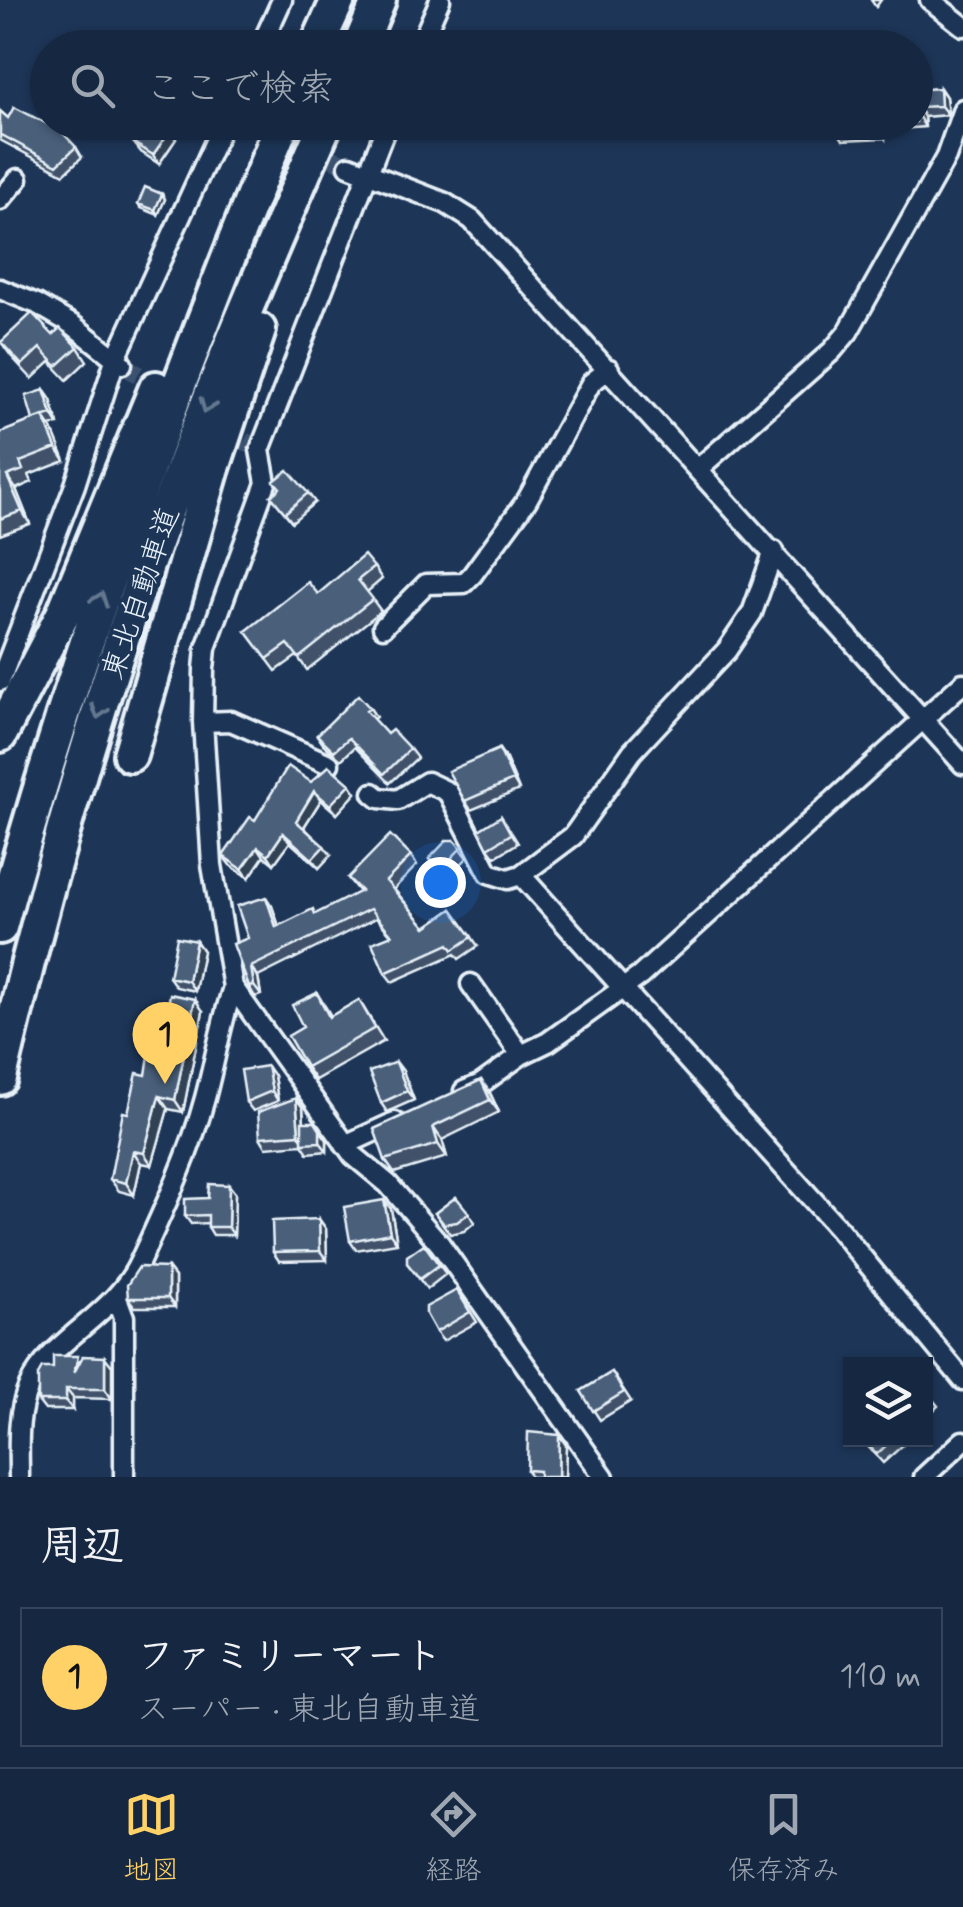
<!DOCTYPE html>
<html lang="ja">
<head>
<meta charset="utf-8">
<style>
  :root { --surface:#162841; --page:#23344c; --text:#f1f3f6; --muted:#9ea6b1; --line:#35445a; --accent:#ffd166 }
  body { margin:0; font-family:Mynerve,"Klee One",sans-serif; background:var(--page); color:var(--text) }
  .controls { position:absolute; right:30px; bottom:30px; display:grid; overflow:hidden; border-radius:0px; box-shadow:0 2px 8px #0004 }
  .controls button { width:90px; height:90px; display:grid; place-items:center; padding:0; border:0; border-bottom:2px solid var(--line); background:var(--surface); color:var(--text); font:50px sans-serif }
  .you { position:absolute; left:440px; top:882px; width:35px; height:35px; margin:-25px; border:8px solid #fff; border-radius:50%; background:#1a73e8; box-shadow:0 0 0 15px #1a73e833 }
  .badge { display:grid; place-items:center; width:65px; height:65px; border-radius:50%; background:var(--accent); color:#111; font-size:32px; font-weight:700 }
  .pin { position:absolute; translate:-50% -82px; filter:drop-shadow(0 2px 5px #0008) }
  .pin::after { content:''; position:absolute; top:52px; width:35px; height:30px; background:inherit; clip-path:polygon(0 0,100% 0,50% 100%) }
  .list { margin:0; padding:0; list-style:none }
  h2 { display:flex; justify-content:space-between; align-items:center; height:130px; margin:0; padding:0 40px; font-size:42px }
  h2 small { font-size:32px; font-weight:400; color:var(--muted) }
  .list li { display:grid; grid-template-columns:65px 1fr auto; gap:30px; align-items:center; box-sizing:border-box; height:140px; margin:0 20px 20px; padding:0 20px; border:2px solid var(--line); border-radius:0px }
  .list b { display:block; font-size:38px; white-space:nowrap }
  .list p { margin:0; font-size:32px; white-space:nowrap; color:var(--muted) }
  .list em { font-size:32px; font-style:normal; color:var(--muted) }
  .icon { flex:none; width:55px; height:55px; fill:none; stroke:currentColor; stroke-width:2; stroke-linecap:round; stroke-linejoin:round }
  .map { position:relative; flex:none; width:963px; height:1477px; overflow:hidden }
  .search { position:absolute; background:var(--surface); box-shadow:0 2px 8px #0004; left:30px; right:30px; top:30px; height:110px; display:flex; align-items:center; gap:25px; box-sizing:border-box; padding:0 35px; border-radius:55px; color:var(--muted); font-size:38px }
  .sheet { height:290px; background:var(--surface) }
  nav { display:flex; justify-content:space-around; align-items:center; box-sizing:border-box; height:140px; border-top:2px solid var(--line); background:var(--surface); font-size:28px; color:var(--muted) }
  nav a { display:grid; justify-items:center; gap:5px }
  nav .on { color:var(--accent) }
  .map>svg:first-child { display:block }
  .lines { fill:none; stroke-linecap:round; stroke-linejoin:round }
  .street-tunnel { stroke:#3b516f; stroke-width:18; stroke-dasharray:18 9; stroke-linecap:butt }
  .street-casing { stroke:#e8f1f8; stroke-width:25 }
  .highway-casing { stroke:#e8f1f8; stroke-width:40 }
  .street { stroke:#1d3557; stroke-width:18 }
  .highway { stroke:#1d3557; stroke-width:32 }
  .wall { fill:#3f5169; stroke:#e8f1f8; stroke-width:2.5 }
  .shaded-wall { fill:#334255; stroke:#e8f1f8; stroke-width:2.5 }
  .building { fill:#495e7a; stroke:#e8f1f8; stroke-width:2.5 }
  .oneway { stroke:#64778f }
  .labels { text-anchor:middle; stroke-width:8; stroke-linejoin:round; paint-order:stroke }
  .street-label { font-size:30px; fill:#e8f1f8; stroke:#1d3557 }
</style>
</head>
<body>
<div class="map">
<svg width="963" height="1477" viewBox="0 0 963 1477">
  <rect width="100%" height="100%" fill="#1d3557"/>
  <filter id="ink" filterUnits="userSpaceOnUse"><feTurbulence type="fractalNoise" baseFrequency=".01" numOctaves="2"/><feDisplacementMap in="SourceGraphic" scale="20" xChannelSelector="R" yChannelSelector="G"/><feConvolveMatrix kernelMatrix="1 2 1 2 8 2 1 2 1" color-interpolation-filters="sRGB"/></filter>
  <g filter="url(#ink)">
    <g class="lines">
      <!-- street-tunnel -->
      <path class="street-tunnel" d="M250,122L349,166
        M123,365L161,389
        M221,427L251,445"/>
      <!-- street casing -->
      <g class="street-casing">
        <path id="street" d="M930,0L963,26
          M260,48L282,0
          M419,48L440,0
          M388,122L260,450L266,483L206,648L204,669L203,722L212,865L233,987L353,1155L388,1184L440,1244L604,1477
          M349,166L445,203L472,220L963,764
          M0,200L18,179
          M0,289L37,304L73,325L122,364
          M699,468L832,351L848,332L946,157L963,109
          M383,627L426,584L464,583L472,575L527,500L591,383L609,369
          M0,681L75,485L115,360L224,122
          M203,722L231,721L329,764
          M373,793L379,798L398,800L427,782L448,792L489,873L508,879L521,875L838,1228L963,1380
          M521,875L573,836L632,752L727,650L752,613L774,551
          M471,984L521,1055
          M464,1091L481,1084L521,1055L548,1042L640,976L963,683
          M345,1145L395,1122
          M117,1298L124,1317V1477
          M19,1477C19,1447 16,1415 29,1386C51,1338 115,1316 140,1261C164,1209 190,1154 205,1098C215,1061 221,1023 233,987
          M924,1477L963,1441"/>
      </g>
      <!-- highway casing -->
      <g class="highway-casing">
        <path id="highway" d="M316,48L338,0
          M359,48L379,0
          M0,735L63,614L156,388
          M130,755L212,471L259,330
          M0,927C75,652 175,386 283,122
          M0,1078C57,831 131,587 228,353C259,276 293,199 326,122"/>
      </g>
      <!-- street -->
      <use href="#street" class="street"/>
      <!-- highway -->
      <use href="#highway" class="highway"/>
    </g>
    <!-- wall -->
    <path class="wall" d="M940,88L946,97L948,115L924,117L925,127L885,130V138L843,140L837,130L836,122H916V90Z
      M0,111L8,118L76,147L82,157L64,174L0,140Z
      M170,130L176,139L159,164L141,152L134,143Z
      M162,194L165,199L158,215L141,208L138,204Z
      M53,335L78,347L87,361L67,380L50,362L32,379L11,356L1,342Z
      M44,390L51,400L58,424L50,426L65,461L29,475L32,482L16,489L30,524L0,535V433L33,420Z
      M308,493L315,502L292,522L271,496Z
      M374,567L382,579L367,592L381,611L307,670L297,656L276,671L246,631Z
      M370,708L376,717L373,719L387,734L410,749L417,758L390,783L355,747L341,760L323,744L317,735Z
      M499,749L506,759L519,790L471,810L465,801Z
      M311,782L350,784L356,793L337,814L321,800L304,827L331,855L319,868L290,842L274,864L264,856L249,878L230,865L223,856L255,820Z
      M501,816L518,843L495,857L488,848Z
      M454,840L467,858L447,879L435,868L429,859Z
      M411,856L417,865L394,889L426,927L452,909L478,946L459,959L455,954L392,982L385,973L391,935L376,918L258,977L261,995L255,997L249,987L248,938L272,906L279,926L316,914L359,892L348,878Z
      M196,941L203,951L195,991L176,987L169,977Z
      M317,993L331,1016L359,1000L384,1041L315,1080L306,1067L303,1027Z
      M167,1011H203L183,1112L168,1109L152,1165L141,1163L134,1195L119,1191L110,1179L128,1113L146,1075Z
      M396,1062L403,1071L414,1100L387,1112L381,1103Z
      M274,1076L278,1101L253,1111L246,1102Z
      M481,1080L490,1093L499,1112L442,1140L447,1157L394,1173L385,1160Z
      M303,1108L304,1122L327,1140V1151L308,1153L302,1144L266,1147L260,1137Z
      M235,1193L234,1235H213L208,1227V1223L191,1224L185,1216L208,1198Z
      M456,1197L475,1222L464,1231L450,1234L435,1213Z
      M391,1209L397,1243L356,1250L350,1241Z
      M319,1219L326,1229L327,1260L279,1261L273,1252Z
      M424,1244L446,1274L427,1289L407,1263Z
      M168,1268L175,1277V1307H135L128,1298Z
      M457,1290L477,1322L443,1341L436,1332Z
      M81,1361L112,1366V1399L73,1398V1410H45L38,1401L53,1368Z
      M612,1372L631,1401L600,1420L581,1391Z
      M926,1391L938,1406L926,1418Z
      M862,1440H904L901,1442L903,1445L883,1463Z
      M566,1445L565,1477H531L527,1470Z"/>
    <!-- shaded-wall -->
    <path class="shaded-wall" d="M871,0H881L876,7Z
      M940,88L946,97L948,115L941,106Z
      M918,107L924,117L925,127L919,117Z
      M878,122L885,130V138L879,128Z
      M170,130L176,139L159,164L153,155Z
      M162,194L165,199L158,215L155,210Z
      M44,390L51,400L58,424L52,414Z
      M43,416L52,429L65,461L56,448Z
      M7,476L16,489L30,524L22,511Z
      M499,749L506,759L519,790L513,780Z
      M350,784L356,793L337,814L330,805Z
      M314,791L321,800L302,830L296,821Z
      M283,833L290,842L274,864L268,855Z
      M324,846L331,855L319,868L312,859Z
      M258,847L264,856L249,878L242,869Z
      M266,897L272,906L282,936L276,927Z
      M196,941L203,951L195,991L188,981Z
      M251,967L258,977L261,995L254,986Z
      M195,999L203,1011L183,1112L175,1100Z
      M396,1062L403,1071L414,1100L407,1091Z
      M267,1066L274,1076L278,1101L272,1091Z
      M481,1080L490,1093L499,1112L490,1100Z
      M159,1096L168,1109L152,1165L144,1153Z
      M296,1098L303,1108L305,1144L299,1134Z
      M433,1127L442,1140L447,1157L438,1144Z
      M320,1130L327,1140V1151L320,1142Z
      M133,1151L141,1163L134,1195L126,1183Z
      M229,1185L235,1193L234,1235L228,1227Z
      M384,1200L391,1209L397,1243L390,1233Z
      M319,1219L326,1229L327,1260L320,1251Z
      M168,1268L175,1277V1307L168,1298Z
      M105,1357L112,1366V1399L105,1389Z
      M66,1389L73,1398V1410L66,1401Z
      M559,1435L566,1445L565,1477H558Z"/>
    <!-- building -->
    <path class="building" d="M940,88L941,106L918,107L919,117H916V90Z
      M14,107L61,131L76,147L57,165L0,134V111L8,118Z
      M148,122H159L170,130L153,155L134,143Z
      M836,122H878L879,128L837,130Z
      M145,187L162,194L155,210L138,204Z
      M32,313L53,335L60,328L78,347L57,366L40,348L22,365L1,342Z
      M44,390L52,414L33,420L26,396Z
      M43,416L56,448L20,462L23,470L7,476L22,511L0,519V433Z
      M288,470L308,493L285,513L271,496L280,488L274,481Z
      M364,555L374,567L358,580L373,599L299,658L288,644L267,659L246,631L308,582L318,594Z
      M358,695L370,708L366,711L387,734L392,730L410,749L384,774L349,738L334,751L317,735Z
      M499,749L513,780L465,801L448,771Z
      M288,766L311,782L329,766L350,784L330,805L314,791L296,821L324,846L312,859L283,833L268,855L258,847L242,869L223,856L250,817L255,820Z
      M501,816L511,834L488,848L479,830Z
      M390,835L411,856L386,881L426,927L452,909L472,937L453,950L449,944L385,973L372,943L392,935L370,909L251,967L254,986L249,987L233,944L248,938L237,906L266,897L276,927L313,909L315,914L361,891L348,878Z
      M447,840H454L461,848L440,870L429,859Z
      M177,937L196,941L188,981L169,977Z
      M317,993L329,1017L359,1000L375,1028L306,1067L288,1036L303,1027L292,1005Z
      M170,994L195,999L175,1100L159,1096L144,1153L133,1151L126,1183L110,1179L123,1112L128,1113L137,1073L146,1075L156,1009L167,1011Z
      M396,1062L407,1091L381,1103L369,1072Z
      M267,1066L272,1091L246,1102L241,1070Z
      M481,1080L490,1100L433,1127L438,1144L385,1160L374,1129Z
      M296,1098L299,1134L260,1137L258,1112Z
      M302,1122H315L320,1130V1142L302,1143Z
      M209,1184L229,1185L228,1227H208V1215L185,1216V1199L208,1198Z
      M456,1197L469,1213L457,1222L444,1224L435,1213Z
      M384,1200L390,1233L350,1241L344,1207Z
      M319,1219L320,1251L273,1252L272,1221Z
      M424,1244L439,1265L420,1279L407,1263V1256Z
      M139,1267L168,1268V1298H128L127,1285Z
      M457,1290L470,1312L436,1332L426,1314V1307Z
      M53,1356H78L74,1373L83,1356L105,1357V1389H66V1401H38V1375L42,1368H53Z
      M612,1372L624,1392L593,1411L581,1391Z
      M926,1391L931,1397L926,1402Z
      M528,1432L559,1435L558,1477H539V1471L527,1470Z
      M863,1440H892L877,1454Z"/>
    <!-- one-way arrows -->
    <defs><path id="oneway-chevron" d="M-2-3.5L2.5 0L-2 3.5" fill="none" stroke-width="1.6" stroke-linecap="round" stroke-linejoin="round" transform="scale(2.5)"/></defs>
    <g class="oneway">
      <use href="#oneway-chevron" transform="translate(207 406) rotate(111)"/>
      <use href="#oneway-chevron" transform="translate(100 599) rotate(-70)"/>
      <use href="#oneway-chevron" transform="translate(99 712) rotate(108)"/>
    </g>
  </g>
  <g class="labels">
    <!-- street labels -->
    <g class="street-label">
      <text transform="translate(140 593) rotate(-71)" y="10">東北自動車道</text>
    </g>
  </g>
</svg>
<div class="controls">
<button><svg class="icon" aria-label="layers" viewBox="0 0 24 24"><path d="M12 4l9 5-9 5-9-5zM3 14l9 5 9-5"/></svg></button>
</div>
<div class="you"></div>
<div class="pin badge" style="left:165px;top:1084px">1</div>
<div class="search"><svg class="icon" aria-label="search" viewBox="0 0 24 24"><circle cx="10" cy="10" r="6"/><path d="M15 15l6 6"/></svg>ここで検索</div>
</div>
<section class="sheet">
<h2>周辺<small></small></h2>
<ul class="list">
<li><span class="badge">1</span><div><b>ファミリーマート</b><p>スーパー · 東北自動車道</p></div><em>110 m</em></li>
</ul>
</section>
<nav>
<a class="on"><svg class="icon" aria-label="map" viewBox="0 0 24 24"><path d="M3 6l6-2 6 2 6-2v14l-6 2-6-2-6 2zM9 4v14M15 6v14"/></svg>地図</a>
<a><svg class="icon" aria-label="directions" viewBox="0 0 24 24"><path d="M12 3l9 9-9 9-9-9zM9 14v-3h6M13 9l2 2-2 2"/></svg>経路</a>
<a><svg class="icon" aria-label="saved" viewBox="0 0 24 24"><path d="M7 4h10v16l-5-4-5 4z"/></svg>保存済み</a>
</nav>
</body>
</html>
